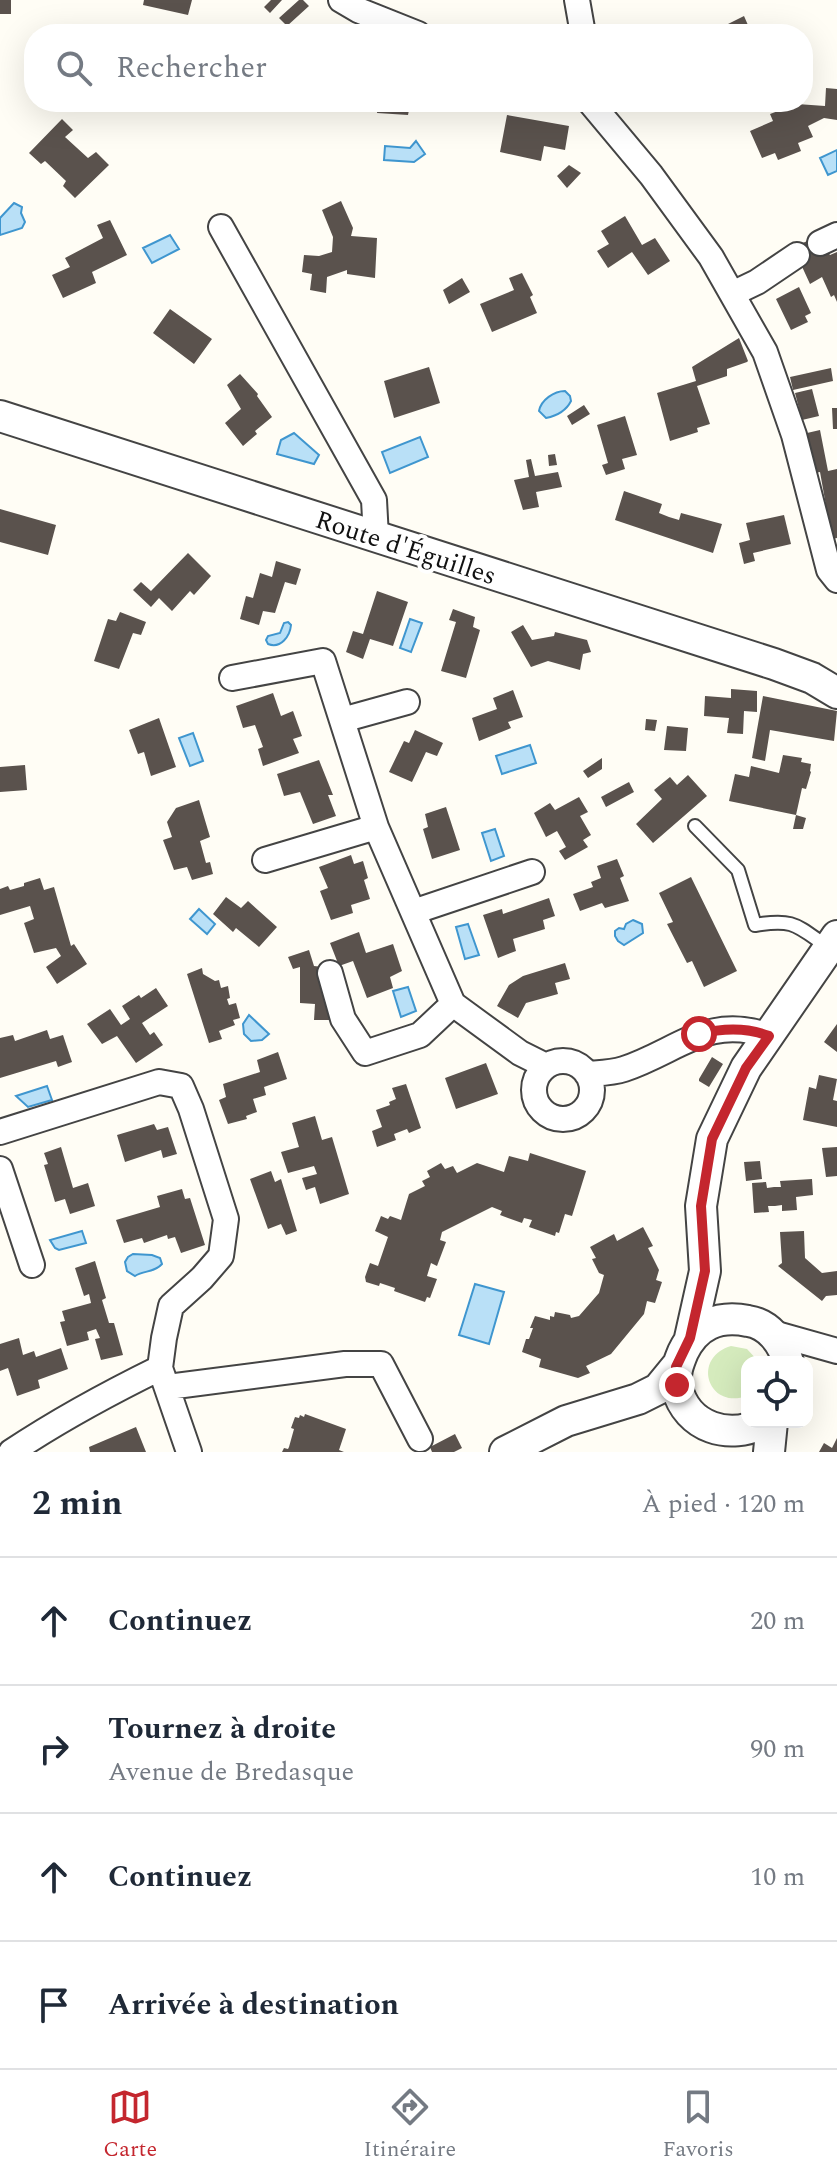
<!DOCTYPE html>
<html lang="fr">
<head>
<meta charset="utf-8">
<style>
  :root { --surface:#fff; --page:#f2f2f3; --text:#1f2937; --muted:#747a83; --line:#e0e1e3; --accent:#c4262e }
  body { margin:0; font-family:Spectral,serif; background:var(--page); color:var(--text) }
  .controls { position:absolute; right:24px; bottom:24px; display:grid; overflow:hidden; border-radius:16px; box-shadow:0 8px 32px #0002 }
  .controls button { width:72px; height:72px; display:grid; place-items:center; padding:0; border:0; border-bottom:2px solid var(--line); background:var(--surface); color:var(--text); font:40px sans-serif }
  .stop { position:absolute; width:24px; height:24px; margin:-18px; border:6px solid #c4262e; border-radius:50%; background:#fff }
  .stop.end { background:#c4262e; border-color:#fff; box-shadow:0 2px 8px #0008 }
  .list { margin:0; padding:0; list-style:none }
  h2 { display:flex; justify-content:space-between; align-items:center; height:104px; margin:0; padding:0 32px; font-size:34px }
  h2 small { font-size:26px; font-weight:400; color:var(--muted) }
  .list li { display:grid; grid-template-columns:52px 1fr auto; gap:24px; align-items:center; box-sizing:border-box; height:128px; padding:0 32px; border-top:2px solid var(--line) }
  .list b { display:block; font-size:30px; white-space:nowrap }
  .list p { margin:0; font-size:26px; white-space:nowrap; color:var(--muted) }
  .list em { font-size:26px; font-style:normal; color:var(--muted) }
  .icon { flex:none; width:44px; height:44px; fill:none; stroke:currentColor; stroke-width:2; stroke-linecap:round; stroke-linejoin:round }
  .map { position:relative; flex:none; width:837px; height:1452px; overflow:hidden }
  .search { position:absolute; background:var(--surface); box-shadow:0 8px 32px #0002; left:24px; right:24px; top:24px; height:88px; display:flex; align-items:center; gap:20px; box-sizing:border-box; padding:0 28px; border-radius:32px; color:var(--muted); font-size:30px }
  .sheet { height:616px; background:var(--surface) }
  nav { display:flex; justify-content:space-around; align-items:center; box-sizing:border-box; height:112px; border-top:2px solid var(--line); background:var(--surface); font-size:22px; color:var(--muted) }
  nav a { display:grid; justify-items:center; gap:4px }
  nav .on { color:var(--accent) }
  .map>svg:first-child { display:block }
  .green { fill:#d5ebbd }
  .water { fill:#b9e0f7; stroke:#3f96cf; stroke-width:2 }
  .building { fill:#5a524d }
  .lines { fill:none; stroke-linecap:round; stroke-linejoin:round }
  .service-casing { stroke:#444; stroke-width:16 }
  .minor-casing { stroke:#444; stroke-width:28 }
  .tertiary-casing { stroke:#444; stroke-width:34 }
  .service { stroke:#fff; stroke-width:12 }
  .minor { stroke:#fff; stroke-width:24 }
  .tertiary { stroke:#fff; stroke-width:30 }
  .route { stroke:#c4262e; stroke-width:10 }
  .labels { text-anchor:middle; stroke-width:8; stroke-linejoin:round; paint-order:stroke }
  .street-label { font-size:26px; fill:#111; stroke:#fff }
</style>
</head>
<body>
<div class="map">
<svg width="837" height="1452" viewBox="0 0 837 1452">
  <rect width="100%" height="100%" fill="#fffdf5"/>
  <!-- green -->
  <path class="green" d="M731,1346L747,1349L759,1362H747V1396C708,1410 691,1358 731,1346Z"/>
  <!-- water -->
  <path class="water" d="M416,141L425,154L414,162L384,160L385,146L410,148Z
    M837,150V171L828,175L820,158Z
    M14,203L22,207L21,213L25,222L22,228L0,235V218Z
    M170,235L179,249L152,263L143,248Z
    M565,391L570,396L571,401C566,411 556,416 546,418L539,411C541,400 554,391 565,391Z
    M294,433L319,455L314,464L277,454L281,440Z
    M420,437L428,457L390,473L382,452Z
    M410,619L422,623L411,652L400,648Z
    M288,622L291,625C290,636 281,649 268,644L266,640L268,636L280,633L284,623Z
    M193,733L203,761L190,766L179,738Z
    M530,745L536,763L502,774L496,756Z
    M495,829L504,856L491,861L482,833Z
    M199,909L215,924L207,934L190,919Z
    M633,920L642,924L643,933L624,945L618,941L615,936V931L619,928L624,929L626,924Z
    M468,924L479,955L465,959L456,927Z
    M408,987L416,1011L401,1017L393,991Z
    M249,1015L269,1034L262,1040L251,1041L244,1034L243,1024Z
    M47,1086L52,1100L28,1107L16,1096Z
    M82,1231L86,1243L59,1250L55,1248L50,1240Z
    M133,1254L152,1255L160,1258L162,1264C154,1273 144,1270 135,1276L127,1271L125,1262L128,1257Z
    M475,1284L504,1292L489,1344L459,1335Z"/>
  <!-- building -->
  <path class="building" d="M0,0H11V14H0Z
    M144,0H192L188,15L143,5Z
    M271,0H282L270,13L264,7Z
    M299,0H303L309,6L287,26L279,18Z
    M744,16L751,32L746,34H715L714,31Z
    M826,88L837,89V120L824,118L808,126L813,137L798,143L801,151L778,160L775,153L762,158L750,131L773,121L770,114L797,104L825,106Z
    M378,102H428V111L409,110L408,115L377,113Z
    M522,102H546L545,109L521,105Z
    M507,115L569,126L565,150L544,146L541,161L500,152Z
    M62,119L73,130L65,137L88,158L96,152L109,165L75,198L63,186L66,181L45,161L41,164L29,153Z
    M569,165L581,173L567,188L557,176Z
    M341,201L353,228L351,236L377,238L375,278L347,274V270L327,277L326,293L310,290L312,274L302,272L304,255L319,256L332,252L333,237L322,210Z
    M625,216L642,245L655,238L670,261L648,275L632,252L608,268L597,251L609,244L601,231Z
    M110,220L127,255L92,272L96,283L63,298L52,275L70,267L65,258L103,238L97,225Z
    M817,237L830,255L837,252V302L834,295L831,297L822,277L810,284L793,247Z
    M522,273L533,295L530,297L537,313L492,332L480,304L514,290L509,278Z
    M462,278L470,292L449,304L443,290Z
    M799,287L811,313L805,316L808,322L791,330L776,299Z
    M170,309L212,339L194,364L153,333Z
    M739,338L748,361L747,362L727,369V376L697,386L710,424L697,428L698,432L670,441L657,393L696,381L692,367Z
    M429,367L440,403L394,418L384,381Z
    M831,368L833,381L793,390L790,377Z
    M240,374L258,394L257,396L272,417L255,431L257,434L243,446L225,423L241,409L227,385Z
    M812,389L819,416L802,420L795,393Z
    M584,405L590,414L572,425L567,416Z
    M832,408H837V429H833Z
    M625,416L637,455L622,459L625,469L606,475L602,465L608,463L597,425Z
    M820,430L828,471L837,469V538L832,539L820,472L815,473L807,433Z
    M555,454L557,465L549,466L548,455Z
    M531,459L535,476L558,472L562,487L536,492L539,507L523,510L514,480L529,477L526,460Z
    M624,491L662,504L659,513L669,517L679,520L681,513L722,524L713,553L615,520Z
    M0,509L56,525L48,555L0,542Z
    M784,515L791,544L753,553L755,561L744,564L739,543L750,540L746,523Z
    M188,553L211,576L194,595L190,591L172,611L159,598L151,607L133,590L141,582L151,591Z
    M276,561L301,569L296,585L285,582L275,613L263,611L259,625L240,619L246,596L253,598L260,573L272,577Z
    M377,591L408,602L393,646L370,639L363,659L346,652L353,631L363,634Z
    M453,609L475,617L473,627L480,630L466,678L441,671L456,622L449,620Z
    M120,612L146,622L141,635L133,633L119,669L94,661L108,619L116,621Z
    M523,625L532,640L554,636L555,632L587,640L591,652L583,654L580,670L548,661L531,667L511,632Z
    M731,689L757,691V712L744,711L743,734L727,733L729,718L704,716L705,696L731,698Z
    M513,690L523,717L508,722L511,728L479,741L472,718L497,709L493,698Z
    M273,693L281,716L293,711L302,736L293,739L299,753L263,766L258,749L263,747L255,725L243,728L236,706Z
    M763,696L837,711L834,741L770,730L765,761L752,758Z
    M159,718L176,767L151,776L144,752L138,754L129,730Z
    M646,719L657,720L655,731L645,730Z
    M667,726L688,728L686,751L664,750Z
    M415,730L443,743L437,756L426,752L412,782L389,772L404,741L409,743Z
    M783,755L802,758L801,762L811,764L810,771L811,772L806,789L802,788L796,815L729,801L735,774L749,777L751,766L779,773Z
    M602,758V769L588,778L583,771Z
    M319,760L333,795H328L336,816L313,824L300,792L284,796L277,774Z
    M25,765L27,790L0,792V767Z
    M688,775L707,796L653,843L636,824L662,799L654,790L670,777L677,785Z
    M629,782L634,792L606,807L601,797Z
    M579,797L588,812L580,816L591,835L583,840L588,847L565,860L559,851L566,847L557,831L546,837L534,813L550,803L555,810Z
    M199,800L210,837L200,841L206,863L210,862L213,874L192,880L187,867L174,870L163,840L172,837L167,822L176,808Z
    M446,807L460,850L432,859L423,829L428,827L425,814Z
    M796,815L806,818L803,829H793Z
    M351,855L354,864L363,861L368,878L364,880L370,899L351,905L353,913L331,920L320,891L328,888L319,867Z
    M617,859L624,876L620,878L629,901L605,908L602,903L580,911L573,894L593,887L591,882L601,878L597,866Z
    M691,877L737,971L704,987L692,961L687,963L667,924L673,922L659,893Z
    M40,878L44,890L54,887L71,946L74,944L87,964L57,984L46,967L61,956L56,948L34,953L24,923L34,919L30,906L0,915V889L8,886L10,890L24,886V883Z
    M226,897L241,908L248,901L277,927L259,947L236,928L233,932L213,914Z
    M549,898L555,916L543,920L545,929L513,939L516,951L498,958L483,915L502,909L503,914Z
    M359,932L366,953L393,944L402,971L390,977L393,988L367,998L353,961L339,966L330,943Z
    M309,950L314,966L323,967V997H328L331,1005V1020H314L315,1004L300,1003V967L293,969L288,957Z
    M565,963L570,979L555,983L558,994L526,1003L518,1018L497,1006L509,985L523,976Z
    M202,968L203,974L215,981L219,980L221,988L228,986L230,998L227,999L229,1005L236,1003L240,1018L233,1020L235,1025L219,1031L222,1039L209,1043L187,974Z
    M156,988L168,1006L142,1023L150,1035L154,1032L163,1045L136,1063L117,1036L102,1044L87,1024L110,1009L121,1025L130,1019L122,1006L139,995L141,998Z
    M837,1024V1052L824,1042Z
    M47,1030L50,1039L63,1035L72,1062L58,1067L56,1061L0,1078V1038L13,1035L15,1041Z
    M278,1052L287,1079L264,1087L266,1095L253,1099L257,1112L246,1116L247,1119L228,1124L219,1100L226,1097L223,1084L260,1072L257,1060Z
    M712,1057L723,1064L709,1087L699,1081V1079Z
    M486,1063L498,1094L456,1109L445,1078Z
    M819,1075L837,1079L833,1100L837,1101V1127L803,1120L809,1087L816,1089Z
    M406,1084L421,1128L409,1133L407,1129L394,1134L396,1140L377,1147L372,1131L382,1127L376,1110L390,1105L389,1102L396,1099L392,1088Z
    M315,1116L322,1140L332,1137L349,1194L320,1204L315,1187L306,1190L302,1178L317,1174L314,1166L288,1173L281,1152L299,1147L292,1123Z
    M154,1124L157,1130L168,1127L177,1154L163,1158L161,1150L125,1162L117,1135Z
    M61,1147L73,1188L88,1183L95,1206L70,1214L65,1199L55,1202L44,1165L48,1164L44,1153Z
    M837,1147V1176L826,1177L822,1148Z
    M530,1153L586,1171L572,1216L565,1214L559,1233L556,1232L555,1236L529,1227L532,1220L524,1218L522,1223L500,1215L502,1211L492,1207L442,1232L440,1240L446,1242L437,1266L431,1263L427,1276L437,1279L430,1298L427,1297L425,1302L394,1291L395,1288L380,1283L379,1286L366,1282L365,1277L370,1263L378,1266L388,1237L375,1231L381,1216L388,1219L390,1216L401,1220L409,1194L425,1186L422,1181L430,1177L427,1171L441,1163L445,1169L453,1166L457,1173L477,1163L504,1172L509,1156L528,1161Z
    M760,1161L762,1179L746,1181L744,1162Z
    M271,1171L275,1182L281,1179L297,1231L286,1235L281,1224L268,1229L250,1179Z
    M812,1179L813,1195L796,1197L797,1210L782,1211V1205L775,1206H768L769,1212L754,1213L752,1183L766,1182L767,1188L774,1187H781L780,1181Z
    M182,1189L185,1199L190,1198L205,1245L181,1253L175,1237L168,1239L167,1235L144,1243L142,1238L124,1243L116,1220L160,1207L157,1196Z
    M643,1227L653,1246L648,1248L659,1270L656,1280L662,1282L655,1303L647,1301L644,1314L611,1354L586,1366L590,1373L578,1378L539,1367L541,1359L522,1352L526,1339H529L533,1328H530L535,1316L550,1320V1316L554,1317L555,1312L570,1315L571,1318L579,1316L599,1293L604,1275L599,1273L592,1259L596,1258L590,1247L614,1234L617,1241Z
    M804,1231L805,1258L822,1273L837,1271V1295L826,1296L822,1301L778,1266L782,1263L780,1232Z
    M95,1261L106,1298L102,1300L109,1323H114L123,1355L101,1360L95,1339L100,1338L96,1329L87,1332L89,1340L67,1346L60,1322L65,1321L62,1311L91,1303L89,1294L84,1296L75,1268Z
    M19,1338L23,1355L34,1351L36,1357L61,1348L68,1369L38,1380L40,1388L17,1396L8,1368L0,1371V1344Z
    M305,1414L346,1429L339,1450L344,1452H282L284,1448L288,1449L289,1447L294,1429L291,1428L295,1417L299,1418L300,1415L304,1417Z
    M136,1427L146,1452H90L89,1447Z
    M455,1434L462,1448L454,1452H432L430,1447Z
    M837,1438V1452H819L824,1443L832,1448Z"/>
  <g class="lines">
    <!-- service casing -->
    <g class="service-casing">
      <path id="service" d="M695,826L738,870L755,925C795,918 797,926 829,948"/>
    </g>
    <!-- minor casing -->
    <g class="minor-casing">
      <path id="minor" d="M341,0L358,10L418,34
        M577,0L583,34
        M590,102L651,175L711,257L765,352L794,435L829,570L837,580
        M221,227L374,500L376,537
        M820,243L837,235
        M732,294L757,282L797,255
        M232,678L323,661L376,827L453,1004L520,1053L546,1066
        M342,720L407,702
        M265,860L376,827
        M413,912L532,872
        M330,973L343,1019L365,1053L420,1035L453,1004
        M534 1090a29 29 0 1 1 58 0a29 29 0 1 1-58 0Z
        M587,1074C599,1073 612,1073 624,1069C678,1051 708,1014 769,1036
        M0,1132L159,1082L181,1086L191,1109L226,1219L221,1256L202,1278L171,1306L164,1338L160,1368
        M0,1169L32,1265
        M773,1333L837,1351
        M168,1387L345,1364H381L420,1439
        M11,1452C59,1420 109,1393 160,1368L189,1452"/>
    </g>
    <!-- tertiary casing -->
    <g class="tertiary-casing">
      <path id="tertiary" d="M0,416L774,664L812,678L837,693
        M690,1338L705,1271L701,1206L712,1139L746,1068L837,936
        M764,1422C730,1441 687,1428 677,1388C674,1374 678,1364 683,1352C696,1325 718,1315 748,1321C769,1324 783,1343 788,1362
        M505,1452L566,1421L638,1399L658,1389L676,1367
        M769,1452L772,1422"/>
    </g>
    <!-- service -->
    <use href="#service" class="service"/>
    <!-- minor -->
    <use href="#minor" class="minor"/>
    <!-- tertiary -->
    <use href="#tertiary" class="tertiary"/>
  </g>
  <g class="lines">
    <!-- route -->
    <path class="route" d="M677,1385L676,1367L690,1338L705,1271L701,1206L712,1139L746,1068L769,1036C746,1027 723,1028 699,1034"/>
  </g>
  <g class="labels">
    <!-- street labels -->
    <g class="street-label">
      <text transform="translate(406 547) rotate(18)" y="9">Route d'Éguilles</text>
    </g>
  </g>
</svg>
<div class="controls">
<button><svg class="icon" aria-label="locate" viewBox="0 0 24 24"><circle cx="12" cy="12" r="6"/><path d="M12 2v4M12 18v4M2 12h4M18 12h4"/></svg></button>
</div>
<div class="stop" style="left:699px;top:1034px"></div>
<div class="stop end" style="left:677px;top:1385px"></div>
<div class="search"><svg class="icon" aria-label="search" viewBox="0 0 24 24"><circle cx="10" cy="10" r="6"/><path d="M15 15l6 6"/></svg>Rechercher</div>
</div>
<section class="sheet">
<h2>2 min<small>À pied · 120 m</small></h2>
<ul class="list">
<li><svg class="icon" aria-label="ahead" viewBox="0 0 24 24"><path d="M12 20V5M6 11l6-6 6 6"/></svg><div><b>Continuez</b></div><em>20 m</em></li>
<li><svg class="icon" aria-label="right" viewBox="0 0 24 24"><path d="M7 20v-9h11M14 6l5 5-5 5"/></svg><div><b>Tournez à droite</b><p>Avenue de Bredasque</p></div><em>90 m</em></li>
<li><svg class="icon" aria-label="ahead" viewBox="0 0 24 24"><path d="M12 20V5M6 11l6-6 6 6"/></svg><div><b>Continuez</b></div><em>10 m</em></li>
<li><svg class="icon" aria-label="arrive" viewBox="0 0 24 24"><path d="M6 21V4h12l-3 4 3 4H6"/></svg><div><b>Arrivée à destination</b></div></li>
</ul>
</section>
<nav>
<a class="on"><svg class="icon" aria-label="map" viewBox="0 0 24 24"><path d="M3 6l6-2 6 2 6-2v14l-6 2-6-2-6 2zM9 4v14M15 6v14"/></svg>Carte</a>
<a><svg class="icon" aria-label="directions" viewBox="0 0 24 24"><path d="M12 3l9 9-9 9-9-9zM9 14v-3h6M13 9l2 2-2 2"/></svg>Itinéraire</a>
<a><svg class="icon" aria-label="saved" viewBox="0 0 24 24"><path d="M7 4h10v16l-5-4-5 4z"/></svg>Favoris</a>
</nav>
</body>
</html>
